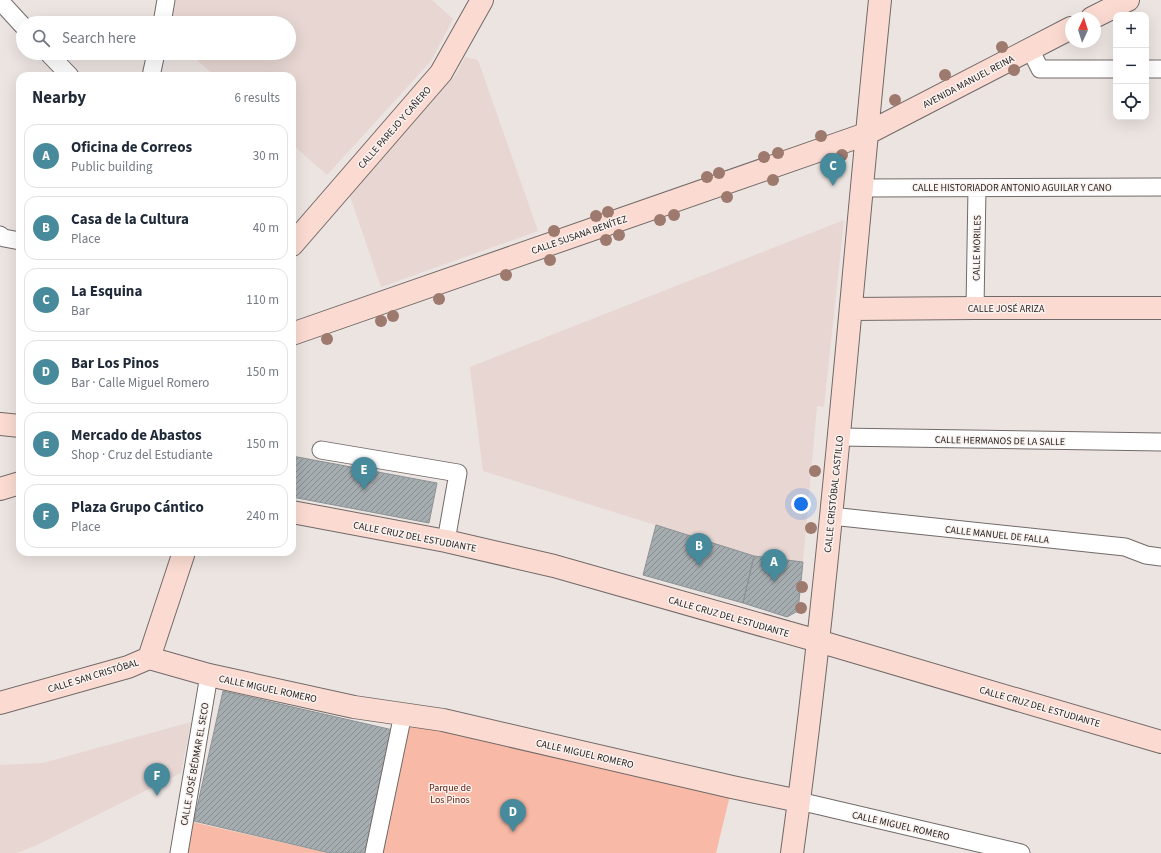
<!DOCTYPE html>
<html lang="en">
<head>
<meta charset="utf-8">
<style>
  :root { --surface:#fff; --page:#f6f6f7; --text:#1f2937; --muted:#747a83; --line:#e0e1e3; --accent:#478a9b }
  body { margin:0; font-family:"Source Sans 3",sans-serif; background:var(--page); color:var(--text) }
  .controls { position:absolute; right:12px; top:12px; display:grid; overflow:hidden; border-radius:8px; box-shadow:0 4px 16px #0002 }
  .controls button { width:36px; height:36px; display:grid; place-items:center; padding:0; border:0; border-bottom:1px solid var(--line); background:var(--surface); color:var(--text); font:20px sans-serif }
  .compass { position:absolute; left:1065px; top:12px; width:36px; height:36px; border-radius:50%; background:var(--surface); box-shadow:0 4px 16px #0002; rotate:4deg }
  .you { position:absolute; left:801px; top:504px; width:14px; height:14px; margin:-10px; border:3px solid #fff; border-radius:50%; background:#1a73e8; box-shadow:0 0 0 6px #1a73e833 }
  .badge { display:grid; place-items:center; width:26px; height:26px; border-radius:50%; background:var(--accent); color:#fff; font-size:13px; font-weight:700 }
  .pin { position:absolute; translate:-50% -33px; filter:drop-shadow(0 1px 2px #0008) }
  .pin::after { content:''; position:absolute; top:21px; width:14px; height:12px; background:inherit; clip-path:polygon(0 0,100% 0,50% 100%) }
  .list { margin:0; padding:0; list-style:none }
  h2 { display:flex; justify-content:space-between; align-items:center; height:52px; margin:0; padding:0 16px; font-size:17px }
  h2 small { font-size:13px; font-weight:400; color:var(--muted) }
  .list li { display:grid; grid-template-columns:26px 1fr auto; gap:12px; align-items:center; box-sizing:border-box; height:64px; margin:0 8px 8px; padding:0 8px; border:1px solid var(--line); border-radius:12px }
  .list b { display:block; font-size:15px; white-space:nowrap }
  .list p { margin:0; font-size:13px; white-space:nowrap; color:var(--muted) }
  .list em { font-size:13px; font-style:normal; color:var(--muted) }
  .icon { flex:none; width:22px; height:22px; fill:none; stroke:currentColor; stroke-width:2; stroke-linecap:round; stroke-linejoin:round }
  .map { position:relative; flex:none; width:1161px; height:853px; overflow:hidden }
  .search { position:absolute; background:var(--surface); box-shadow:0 4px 16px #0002; left:16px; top:16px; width:280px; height:44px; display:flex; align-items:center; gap:10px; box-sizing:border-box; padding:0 14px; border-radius:22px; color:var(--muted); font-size:15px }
  .panel { position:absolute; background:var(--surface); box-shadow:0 4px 16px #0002; left:16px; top:72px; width:280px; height:484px; border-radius:12px }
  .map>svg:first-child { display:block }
  .built { fill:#e7d6d2 }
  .green { fill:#f8b9a6 }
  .building { fill:url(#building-hatch); stroke:#8c9395 }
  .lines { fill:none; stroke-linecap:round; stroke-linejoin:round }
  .street-casing { stroke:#716a68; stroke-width:19 }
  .secondary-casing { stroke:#716a68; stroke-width:24 }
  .street { stroke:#fff; stroke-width:17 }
  .secondary { stroke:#fbdbd1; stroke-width:22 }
  .tree { fill:#9e796d }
  .labels { text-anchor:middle; stroke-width:3; stroke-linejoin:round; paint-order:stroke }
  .street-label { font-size:10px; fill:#201d1c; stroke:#f9f1ee }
  .park-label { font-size:10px; fill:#5f210e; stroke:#f9f1ee }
</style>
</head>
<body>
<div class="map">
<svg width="1161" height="853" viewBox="0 0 1161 853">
  <defs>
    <pattern id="building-hatch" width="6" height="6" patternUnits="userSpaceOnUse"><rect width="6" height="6" fill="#a6adb0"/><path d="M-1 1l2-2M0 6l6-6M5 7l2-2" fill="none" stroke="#878c8e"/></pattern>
  </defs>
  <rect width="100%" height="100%" fill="#ece4e1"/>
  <!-- built -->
  <path class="built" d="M176,0H432L453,19L431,61L327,175L292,144V76H215L189,53H289V23H172Z
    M465,57L478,60L538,231L381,287L348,190L397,133L455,76Z
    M844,220L824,407L817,406L803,562L754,556L483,471L470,367Z
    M191,722L181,773L39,844L17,853H0V765L43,763Z"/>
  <!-- green -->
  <path class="green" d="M404,723L732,787L716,853H374Z
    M175,818L329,853H171Z"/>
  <!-- building -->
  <path class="building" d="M292,456L437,483L429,523L292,497Z
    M656,525L754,556L743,603L643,575Z
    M754,556L803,562L798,611L787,617L743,603Z
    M223,691L393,730L367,853H330L194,821Z"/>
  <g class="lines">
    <!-- street casing -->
    <g class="street-casing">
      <path id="street" d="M0,1L23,26
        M162,23L166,0
        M1030,49L1040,69H1116
        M48,53L70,76
        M1146,69H1161
        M151,76L156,53
        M862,188L1161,187
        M0,235L4,238L20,241
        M975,308L977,188
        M839,437L1161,442
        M321,450L458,473L446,541
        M831,516L1125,547L1146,555L1161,557
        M799,801L1021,853
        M179,853L209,675
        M374,853L403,714"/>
    </g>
    <!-- secondary casing -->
    <g class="secondary-casing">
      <path id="secondary" d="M1092,18L1128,0
        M292,245L441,73L482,0
        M851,309L975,308H1161
        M292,334L866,134L1071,28
        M0,424L20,426
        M0,489L20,483
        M292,512L446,541L554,566L818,641L1161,742
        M149,658L209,675L354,707L443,720L732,787L799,801
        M0,703L128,667L149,658L184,552
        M792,853C831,570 851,284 880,0"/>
    </g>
    <!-- street -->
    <use href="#street" class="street"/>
    <!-- secondary -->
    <use href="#secondary" class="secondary"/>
  </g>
  <!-- trees -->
  <g class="tree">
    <circle cx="1002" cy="47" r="6"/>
    <circle cx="1014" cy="70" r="6"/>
    <circle cx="945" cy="75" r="6"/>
    <circle cx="895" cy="100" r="6"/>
    <circle cx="821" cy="136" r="6"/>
    <circle cx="778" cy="153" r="6"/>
    <circle cx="842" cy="155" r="6"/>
    <circle cx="764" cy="157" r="6"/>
    <circle cx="830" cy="159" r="6"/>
    <circle cx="719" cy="173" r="6"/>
    <circle cx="707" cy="177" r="6"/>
    <circle cx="773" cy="180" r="6"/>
    <circle cx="727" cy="197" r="6"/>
    <circle cx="608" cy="212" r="6"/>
    <circle cx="674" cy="215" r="6"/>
    <circle cx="596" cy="216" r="6"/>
    <circle cx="660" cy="220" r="6"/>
    <circle cx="554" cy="231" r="6"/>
    <circle cx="619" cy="235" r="6"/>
    <circle cx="606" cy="240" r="6"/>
    <circle cx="550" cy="260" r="6"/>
    <circle cx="506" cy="275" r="6"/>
    <circle cx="439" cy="299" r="6"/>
    <circle cx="393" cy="316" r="6"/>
    <circle cx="381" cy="321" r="6"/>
    <circle cx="327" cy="339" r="6"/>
    <circle cx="815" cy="471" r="6"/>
    <circle cx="811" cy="528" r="6"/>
    <circle cx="802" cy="587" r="6"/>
    <circle cx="801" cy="608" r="6"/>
  </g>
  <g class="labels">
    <!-- street labels -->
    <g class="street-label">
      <text transform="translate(968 81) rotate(-28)" y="4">AVENIDA MANUEL REINA</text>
      <text transform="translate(394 127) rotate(-49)" y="4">CALLE PAREJO Y CAÑERO</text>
      <text x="1012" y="191">CALLE HISTORIADOR ANTONIO AGUILAR Y CANO</text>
      <text transform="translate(579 234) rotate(-19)" y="4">CALLE SUSANA BENÍTEZ</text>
      <text transform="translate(976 248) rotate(-89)" y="4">CALLE MORILES</text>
      <text x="1006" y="312">CALLE JOSÉ ARIZA</text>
      <text transform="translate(1000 440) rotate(1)" y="4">CALLE HERMANOS DE LA SALLE</text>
      <text transform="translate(833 494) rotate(-84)" y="4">CALLE CRISTÓBAL CASTILLO</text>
      <text transform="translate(997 534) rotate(6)" y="4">CALLE MANUEL DE FALLA</text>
      <text transform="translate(415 536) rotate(11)" y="4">CALLE CRUZ DEL ESTUDIANTE</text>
      <text transform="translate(729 616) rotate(16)" y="4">CALLE CRUZ DEL ESTUDIANTE</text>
      <text transform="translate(93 675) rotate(-17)" y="4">CALLE SAN CRISTÓBAL</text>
      <text transform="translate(268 688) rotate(12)" y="4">CALLE MIGUEL ROMERO</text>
      <text transform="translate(1040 706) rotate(16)" y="4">CALLE CRUZ DEL ESTUDIANTE</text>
      <text transform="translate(585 753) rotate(13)" y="4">CALLE MIGUEL ROMERO</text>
      <text transform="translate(194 764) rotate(-80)" y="4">CALLE JOSÉ BÉDMAR EL SECO</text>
      <text transform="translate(901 825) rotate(13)" y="4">CALLE MIGUEL ROMERO</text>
    </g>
    <!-- park labels -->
    <g class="park-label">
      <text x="450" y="791">Parque de<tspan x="450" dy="12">Los Pinos</tspan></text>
    </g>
  </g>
</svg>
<div class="controls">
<button>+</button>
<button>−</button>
<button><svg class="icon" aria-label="locate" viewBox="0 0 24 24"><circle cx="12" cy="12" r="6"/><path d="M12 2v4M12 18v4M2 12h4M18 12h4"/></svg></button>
</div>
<svg class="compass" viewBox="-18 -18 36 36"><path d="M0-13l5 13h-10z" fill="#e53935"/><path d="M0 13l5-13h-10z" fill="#747a83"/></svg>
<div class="you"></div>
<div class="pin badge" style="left:774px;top:582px">A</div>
<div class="pin badge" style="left:699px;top:566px">B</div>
<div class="pin badge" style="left:833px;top:186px">C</div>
<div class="pin badge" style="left:513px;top:832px">D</div>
<div class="pin badge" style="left:364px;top:490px">E</div>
<div class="pin badge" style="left:157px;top:796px">F</div>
<div class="search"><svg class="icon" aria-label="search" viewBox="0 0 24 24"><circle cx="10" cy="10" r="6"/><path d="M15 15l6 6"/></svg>Search here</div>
<section class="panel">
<h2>Nearby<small>6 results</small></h2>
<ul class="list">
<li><span class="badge">A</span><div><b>Oficina de Correos</b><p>Public building</p></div><em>30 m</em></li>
<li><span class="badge">B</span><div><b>Casa de la Cultura</b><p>Place</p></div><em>40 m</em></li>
<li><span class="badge">C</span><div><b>La Esquina</b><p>Bar</p></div><em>110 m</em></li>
<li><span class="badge">D</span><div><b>Bar Los Pinos</b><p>Bar · Calle Miguel Romero</p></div><em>150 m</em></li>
<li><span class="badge">E</span><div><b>Mercado de Abastos</b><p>Shop · Cruz del Estudiante</p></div><em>150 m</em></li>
<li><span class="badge">F</span><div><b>Plaza Grupo Cántico</b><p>Place</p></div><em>240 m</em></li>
</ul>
</section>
</div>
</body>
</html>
